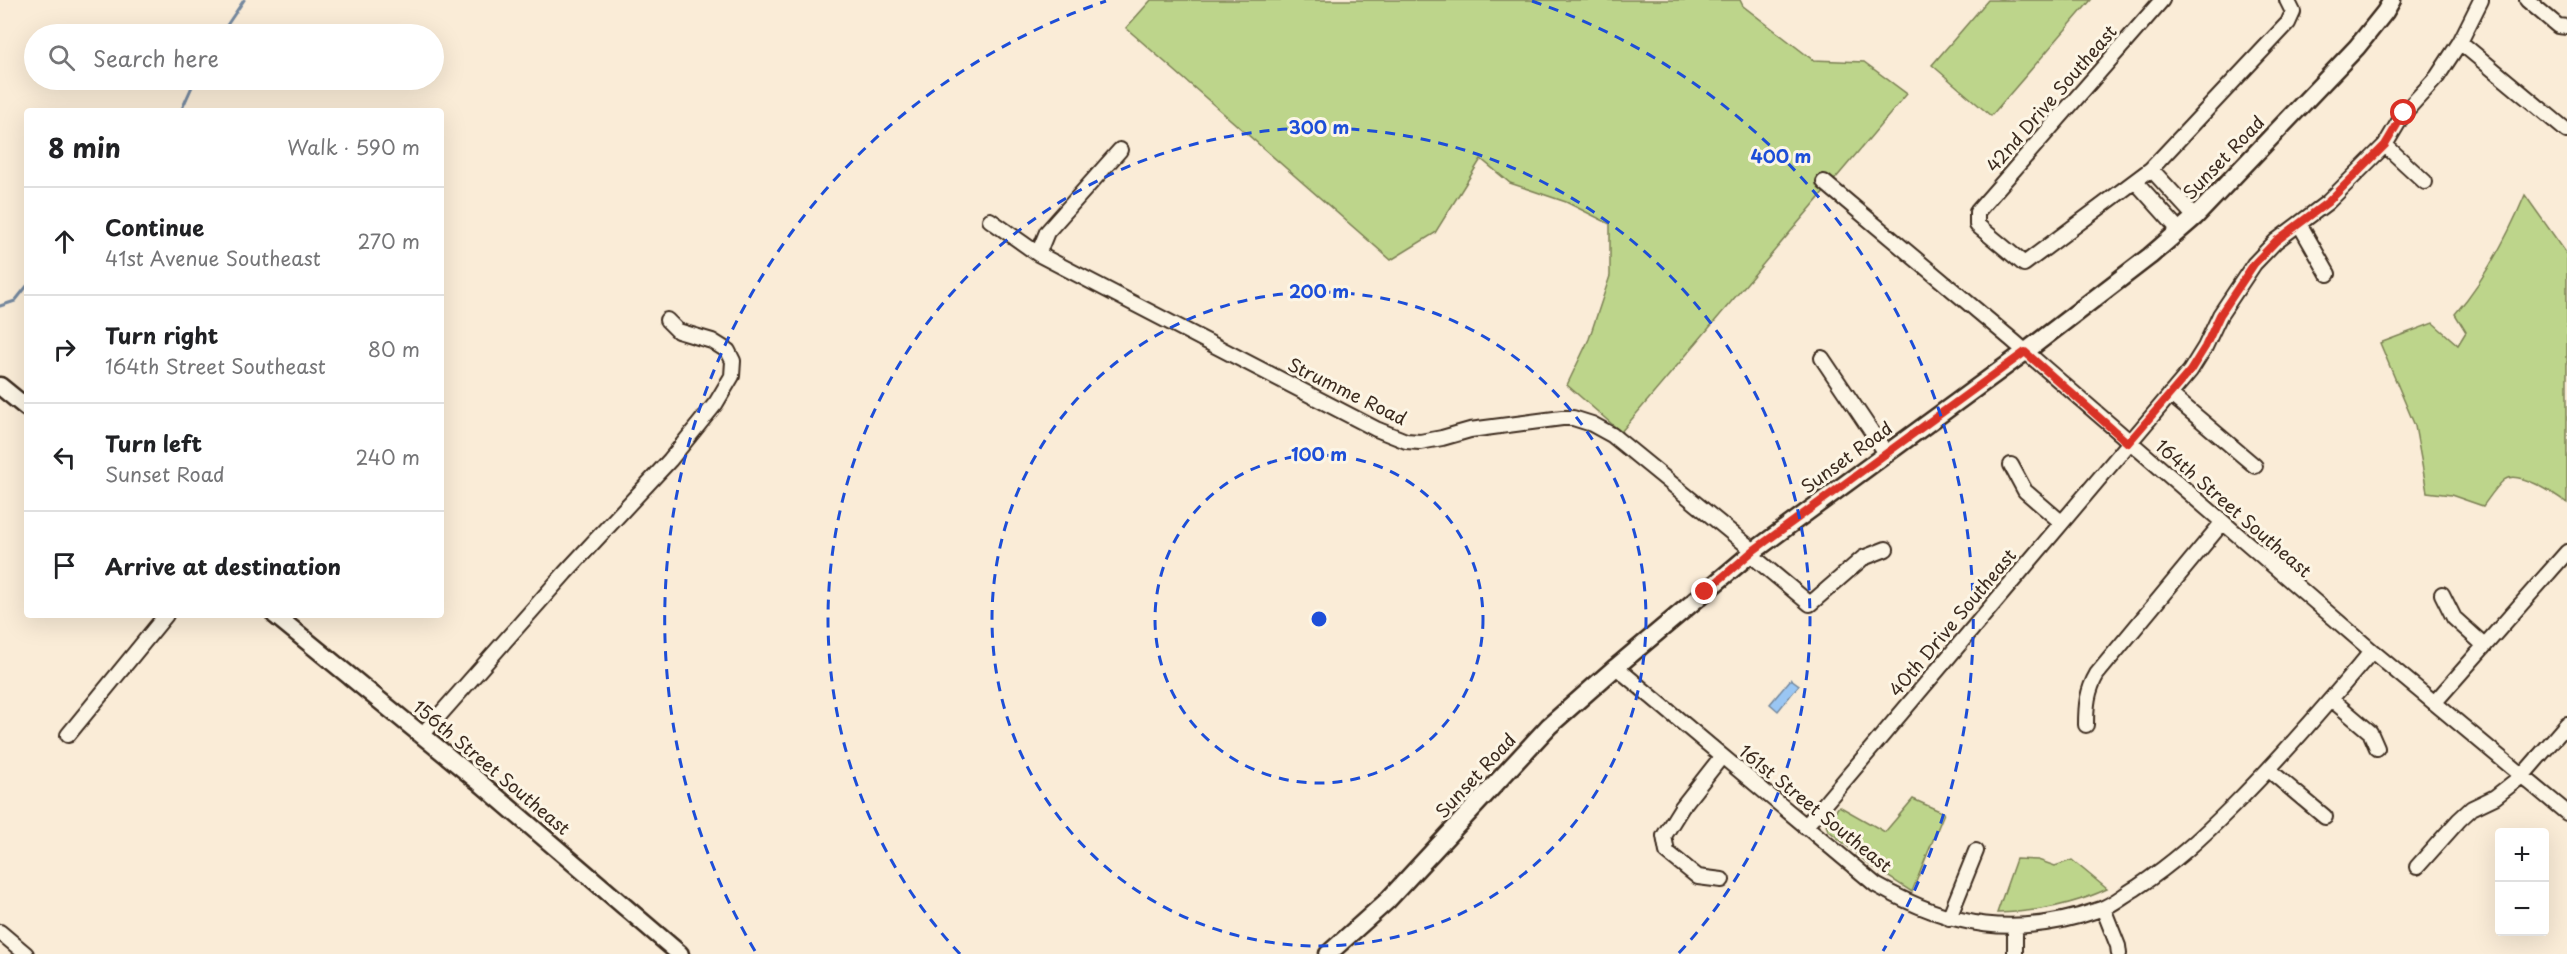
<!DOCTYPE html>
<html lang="en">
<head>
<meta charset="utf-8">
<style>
  :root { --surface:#fff; --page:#f2f2f2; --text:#202124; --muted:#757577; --line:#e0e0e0 }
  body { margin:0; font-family:"Playpen Sans",sans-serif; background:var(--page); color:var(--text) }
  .controls { position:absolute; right:18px; bottom:18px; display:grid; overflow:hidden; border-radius:6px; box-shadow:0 6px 24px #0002 }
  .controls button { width:54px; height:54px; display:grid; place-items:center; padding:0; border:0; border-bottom:2px solid var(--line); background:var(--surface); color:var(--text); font:30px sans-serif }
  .stop { position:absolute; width:18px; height:18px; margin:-14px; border:4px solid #d93025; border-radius:50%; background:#fff }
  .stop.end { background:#d93025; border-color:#fff; box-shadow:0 2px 6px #0008 }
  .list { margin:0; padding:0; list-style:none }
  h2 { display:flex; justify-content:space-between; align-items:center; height:78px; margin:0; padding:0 24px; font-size:26px }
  h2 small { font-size:20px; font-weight:400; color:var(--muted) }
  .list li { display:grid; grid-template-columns:39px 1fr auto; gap:18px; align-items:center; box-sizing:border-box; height:108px; padding:0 24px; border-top:2px solid var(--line) }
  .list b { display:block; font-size:22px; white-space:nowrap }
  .list p { margin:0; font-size:20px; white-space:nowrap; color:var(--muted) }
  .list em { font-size:20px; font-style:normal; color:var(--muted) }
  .icon { flex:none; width:33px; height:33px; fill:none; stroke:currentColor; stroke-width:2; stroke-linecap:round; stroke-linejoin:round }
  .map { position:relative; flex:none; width:2567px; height:954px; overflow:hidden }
  .search { position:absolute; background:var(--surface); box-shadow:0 6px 24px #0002; left:24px; top:24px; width:420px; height:66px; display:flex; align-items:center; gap:15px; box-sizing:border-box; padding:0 21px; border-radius:33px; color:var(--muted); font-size:22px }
  .panel { position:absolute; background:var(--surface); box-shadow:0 6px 24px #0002; left:24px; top:108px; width:420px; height:510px; border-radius:6px }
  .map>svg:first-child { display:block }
  .green { fill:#bdd58b; stroke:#7c8054; stroke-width:1.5 }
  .water { fill:#9ac6f3; stroke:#74889e; stroke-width:1.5 }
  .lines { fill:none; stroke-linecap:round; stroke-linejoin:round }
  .stream { stroke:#74889e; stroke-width:3 }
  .minor-casing { stroke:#3b2a1e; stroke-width:18 }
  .tertiary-casing { stroke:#3b2a1e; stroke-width:21 }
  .minor { stroke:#fcf5e5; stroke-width:14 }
  .tertiary { stroke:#fcf5e5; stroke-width:16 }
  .route { stroke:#d93025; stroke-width:8 }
  .ring { fill:none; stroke:#1d4ed8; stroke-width:3; stroke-dasharray:10 8 }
  .labels { text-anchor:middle; stroke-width:6; stroke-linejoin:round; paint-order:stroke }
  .street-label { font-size:18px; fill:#3b2a1e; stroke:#fcf5e5 }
  .centre { fill:#1d4ed8; stroke:#fcf5e5; stroke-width:3 }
  .ring-label { font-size:18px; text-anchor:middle; font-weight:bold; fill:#1d4ed8; stroke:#fcf5e5; stroke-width:6; stroke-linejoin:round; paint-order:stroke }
</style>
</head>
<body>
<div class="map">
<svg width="2567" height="954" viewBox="0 0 2567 954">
  <rect width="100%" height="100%" fill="#faecd7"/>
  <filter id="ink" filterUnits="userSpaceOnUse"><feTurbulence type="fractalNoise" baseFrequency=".0167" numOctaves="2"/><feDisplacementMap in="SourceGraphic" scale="12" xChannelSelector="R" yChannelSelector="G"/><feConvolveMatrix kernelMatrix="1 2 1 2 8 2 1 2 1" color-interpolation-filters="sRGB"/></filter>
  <g filter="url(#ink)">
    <!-- green -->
    <path class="green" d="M1151,0H1740L1743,6L1813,60L1864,62L1907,94L1621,432L1567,385L1589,339L1610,276V224L1566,202L1510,183L1481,159L1435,233L1391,260L1126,28Z
      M1988,0H2091L1991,116L1932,65Z
      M2525,195L2567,254V503C2555,494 2517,469 2504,480C2496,487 2489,498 2483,506L2451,495L2427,492L2415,426L2380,343L2433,323L2458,345L2466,332L2455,314C2486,278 2507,238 2525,195Z
      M1913,799L1944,813L1912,892L1870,865L1828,830L1826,825L1839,806L1885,832Z
      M2016,859L2038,860L2055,866L2072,860L2107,889C2071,906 2036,912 1997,913Z"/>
    <!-- water -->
    <path class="water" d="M1791,679L1799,685L1778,711L1770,704Z"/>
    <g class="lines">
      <!-- stream -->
      <path class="stream" d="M221,34L244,0
        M181,111L195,80
        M0,306L15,301L27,286"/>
      <!-- minor casing -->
      <g class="minor-casing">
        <path id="minor" d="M2162,0L1977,212V225L2024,264L2151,169L2288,23L2293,12L2287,0
          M2527,0L2558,26L2567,27
          M2460,42L2567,131
          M2385,145L2425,182
          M2151,169L2195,217
          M2135,181L2179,230
          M1824,182L2011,339L2372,651L2567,813
          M990,220L1038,254L1376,429L1406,441L1420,442L1442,438L1470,430L1562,418H1573L1592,424L1612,435L1754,551
          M2300,225L2328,274
          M1038,254L1047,232L1120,150
          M1822,358L1886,453
          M2170,394L2255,466
          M2011,465L2025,491L2061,522
          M1750,554L1810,604L1863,558L1886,549
          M2442,594L2454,618L2484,645
          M1616,667L1876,885C1952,928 2016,939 2101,909C2113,905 2125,894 2136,888C2174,863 2201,838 2233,806C2282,757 2327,704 2372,651
          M2331,699L2370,732L2377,748
          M2435,702L2567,552
          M2086,725C2086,706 2087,691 2097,674L2222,523
          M68,735L166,615
          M422,735L565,573L670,460L716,403L732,376L733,361L728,351L712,341L678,331L667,320
          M2269,770L2325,817
          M1805,827L2190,371L2205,347L2220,315L2254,264L2276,241L2328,202L2385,145L2404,113L2437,77L2460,42L2481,0
          M2417,867L2459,820L2472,808L2495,797L2523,775L2567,724
          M1722,880L1698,877L1667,852L1664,836L1682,807L1722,756
          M2103,908L2118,946L2119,954
          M1949,918L1976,851
          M2015,927V954
          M0,932L26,954"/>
      </g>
      <!-- tertiary casing -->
      <g class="tertiary-casing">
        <path id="tertiary" d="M0,386L27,408
          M275,615L478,781L680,954
          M1328,954L1387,901L1549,726L1616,667L1754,551L2025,352L2150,256L2195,217L2357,47L2385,12L2392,0"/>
      </g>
      <!-- minor -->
      <use href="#minor" class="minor"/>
      <!-- tertiary -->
      <use href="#tertiary" class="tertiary"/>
    </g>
  </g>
  <g class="lines" filter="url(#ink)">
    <!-- route -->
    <path class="route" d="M1705,592L1754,550L2025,352L2128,443L2190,371L2205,347L2220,315L2254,264L2276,241L2328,202L2385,145L2404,113"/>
  </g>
  <!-- distance rings -->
  <g class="ring">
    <circle cx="1319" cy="619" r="164"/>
    <circle cx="1319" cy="619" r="327"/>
    <path d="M960 954A491 491 0 1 1 1678 954"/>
    <path d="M755 951A654 654 0 0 1 1106 1M1532 1A654 654 0 0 1 1883 951"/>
  </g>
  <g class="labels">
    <!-- street labels -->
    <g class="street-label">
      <text transform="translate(2052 99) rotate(-49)" y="6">42nd Drive Southeast</text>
      <text transform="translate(2224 158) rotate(-46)" y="6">Sunset Road</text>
      <text transform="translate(1347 392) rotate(26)" y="6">Strumme Road</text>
      <text transform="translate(1847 458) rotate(-36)" y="6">Sunset Road</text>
      <text transform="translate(2233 509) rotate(41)" y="6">164th Street Southeast</text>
      <text transform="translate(1953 623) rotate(-50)" y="6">40th Drive Southeast</text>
      <text transform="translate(491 768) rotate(40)" y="6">156th Street Southeast</text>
      <text transform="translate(1476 776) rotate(-47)" y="6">Sunset Road</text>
      <text transform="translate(1815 809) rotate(39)" y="6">161st Street Southeast</text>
    </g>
  </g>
  <circle cx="1319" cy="619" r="9" class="centre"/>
  <g class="ring-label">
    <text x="1319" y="134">300 m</text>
    <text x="1781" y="163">400 m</text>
    <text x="1319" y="298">200 m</text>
    <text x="1319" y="461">100 m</text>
  </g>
</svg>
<div class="controls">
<button>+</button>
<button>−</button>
</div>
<div class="stop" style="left:2404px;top:113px"></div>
<div class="stop end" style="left:1705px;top:592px"></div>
<div class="search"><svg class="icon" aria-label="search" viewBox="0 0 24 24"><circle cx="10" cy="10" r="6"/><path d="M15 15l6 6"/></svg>Search here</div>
<section class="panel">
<h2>8 min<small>Walk · 590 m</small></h2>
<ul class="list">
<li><svg class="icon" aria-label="ahead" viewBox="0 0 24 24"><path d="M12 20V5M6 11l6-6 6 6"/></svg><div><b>Continue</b><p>41st Avenue Southeast</p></div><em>270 m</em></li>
<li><svg class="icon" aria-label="right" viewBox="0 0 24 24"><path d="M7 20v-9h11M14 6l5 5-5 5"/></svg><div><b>Turn right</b><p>164th Street Southeast</p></div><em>80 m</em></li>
<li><svg class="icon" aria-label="left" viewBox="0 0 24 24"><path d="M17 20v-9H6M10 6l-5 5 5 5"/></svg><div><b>Turn left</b><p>Sunset Road</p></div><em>240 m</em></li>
<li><svg class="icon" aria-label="arrive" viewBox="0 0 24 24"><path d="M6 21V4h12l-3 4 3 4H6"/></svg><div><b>Arrive at destination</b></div></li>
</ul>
</section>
</div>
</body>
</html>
